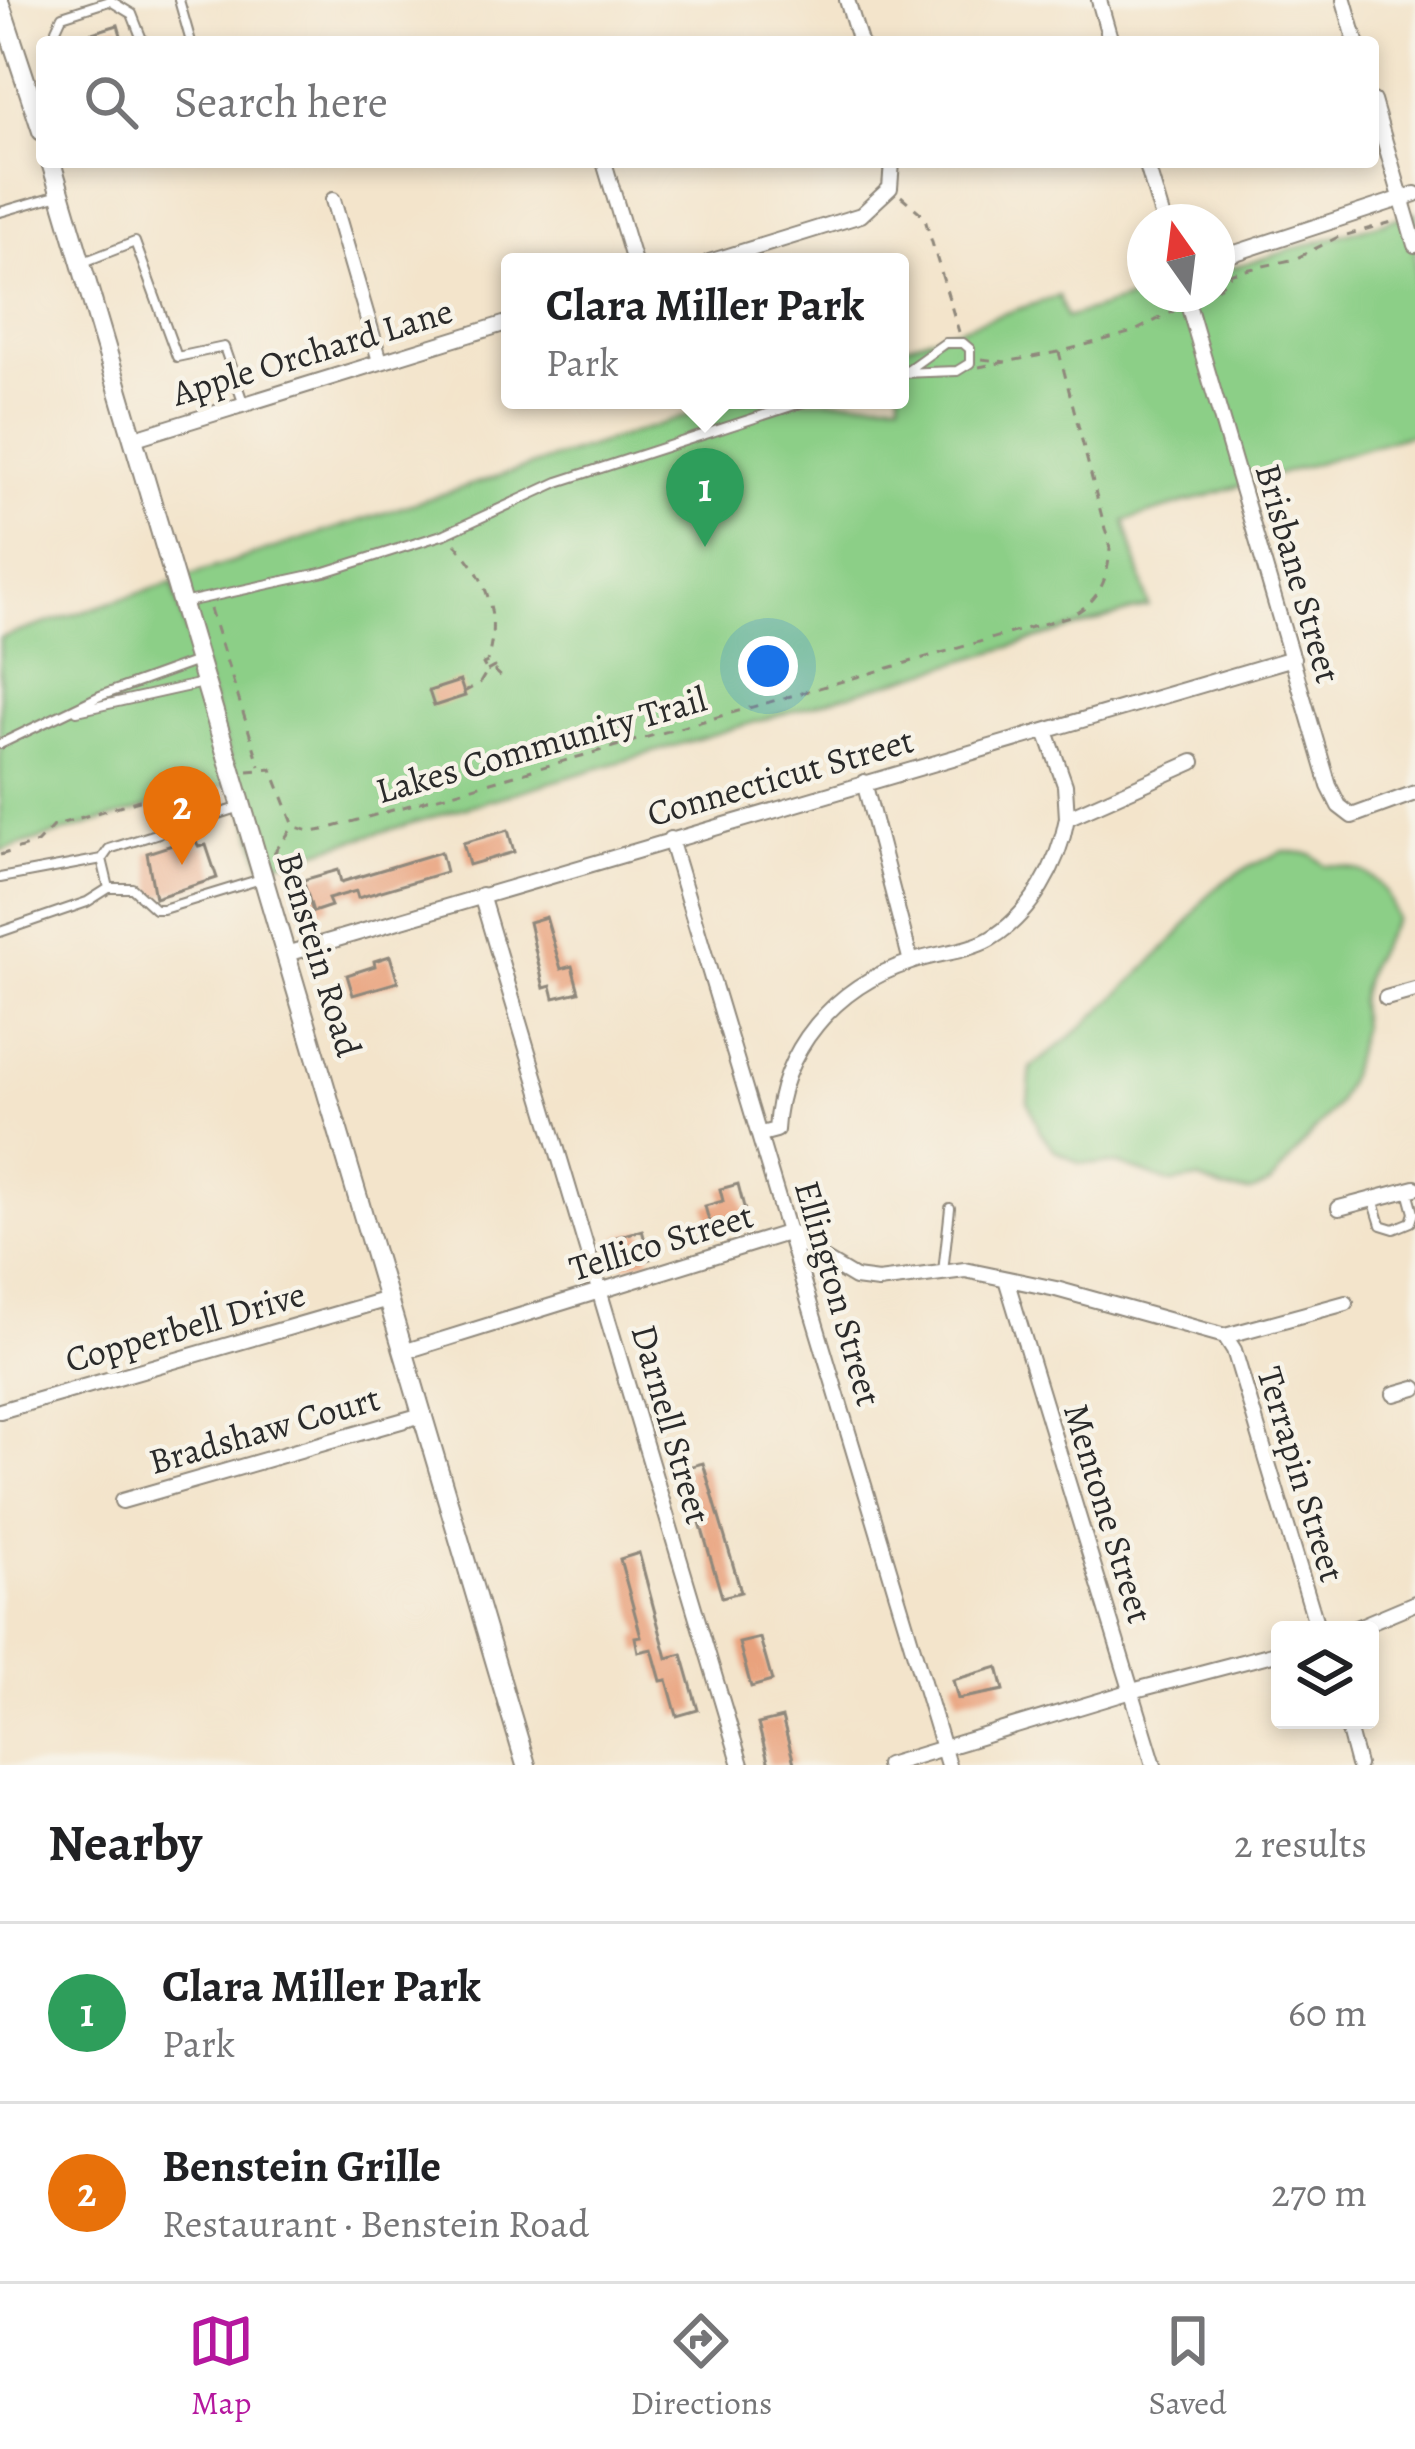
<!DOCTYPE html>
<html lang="en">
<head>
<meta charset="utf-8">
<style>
  :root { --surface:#fff; --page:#f6f6f6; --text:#202124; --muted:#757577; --line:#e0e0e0; --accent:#b5179e }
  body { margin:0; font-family:Alegreya,serif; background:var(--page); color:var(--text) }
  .controls { position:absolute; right:36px; bottom:36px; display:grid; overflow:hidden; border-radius:12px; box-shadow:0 6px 18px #0003 }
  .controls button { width:108px; height:108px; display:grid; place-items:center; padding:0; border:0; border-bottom:3px solid var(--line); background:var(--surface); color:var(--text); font:60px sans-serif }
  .compass { position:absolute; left:1127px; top:204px; width:108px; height:108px; border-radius:50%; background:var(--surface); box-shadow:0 6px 18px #0003; rotate:346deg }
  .you { position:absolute; left:768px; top:666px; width:42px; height:42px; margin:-30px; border:9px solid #fff; border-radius:50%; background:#1a73e8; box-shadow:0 0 0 18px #1a73e833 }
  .badge { display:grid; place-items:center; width:78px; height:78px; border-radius:50%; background:var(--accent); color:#fff; font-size:39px; font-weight:700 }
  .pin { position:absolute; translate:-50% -99px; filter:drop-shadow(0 3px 6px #0008) }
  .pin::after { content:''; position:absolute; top:63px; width:42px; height:36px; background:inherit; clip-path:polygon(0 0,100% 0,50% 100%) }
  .popup { position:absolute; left:501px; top:253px; width:408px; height:156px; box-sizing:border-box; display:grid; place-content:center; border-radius:12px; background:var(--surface); filter:drop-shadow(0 3px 9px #0005); font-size:39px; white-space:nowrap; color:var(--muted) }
  .popup b { font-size:45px; color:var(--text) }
  .popup::after { content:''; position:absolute; left:50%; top:100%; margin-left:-24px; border:24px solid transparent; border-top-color:var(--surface) }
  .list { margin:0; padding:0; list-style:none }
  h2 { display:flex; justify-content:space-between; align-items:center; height:156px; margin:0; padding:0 48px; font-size:51px }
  h2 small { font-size:39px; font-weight:400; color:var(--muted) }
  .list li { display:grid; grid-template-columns:78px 1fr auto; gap:36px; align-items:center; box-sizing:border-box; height:180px; padding:0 48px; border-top:3px solid var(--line) }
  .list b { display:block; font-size:45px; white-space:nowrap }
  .list p { margin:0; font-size:39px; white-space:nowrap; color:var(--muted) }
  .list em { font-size:39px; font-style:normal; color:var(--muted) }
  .icon { flex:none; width:66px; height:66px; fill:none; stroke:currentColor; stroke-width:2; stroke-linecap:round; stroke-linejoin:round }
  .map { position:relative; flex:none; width:1415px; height:1765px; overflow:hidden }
  .search { position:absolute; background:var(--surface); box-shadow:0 6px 18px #0003; left:36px; right:36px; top:36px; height:132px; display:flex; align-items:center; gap:30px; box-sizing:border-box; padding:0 42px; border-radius:12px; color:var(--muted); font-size:45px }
  .sheet { height:516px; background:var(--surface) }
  nav { display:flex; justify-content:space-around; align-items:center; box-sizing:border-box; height:168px; border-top:3px solid var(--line); background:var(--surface); font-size:33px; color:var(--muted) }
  nav a { display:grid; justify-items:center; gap:6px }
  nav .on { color:var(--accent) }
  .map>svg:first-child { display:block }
  .green { fill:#8ccf87; stroke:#5c7d59; stroke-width:3 }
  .building { fill:#e9a27d }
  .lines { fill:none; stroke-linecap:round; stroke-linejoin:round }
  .lane-casing { stroke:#8f887b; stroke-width:12 }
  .street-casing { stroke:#8f887b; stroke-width:18 }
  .secondary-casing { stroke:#8f887b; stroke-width:22 }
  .path { stroke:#8f887b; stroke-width:3; stroke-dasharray:9 9; stroke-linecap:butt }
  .lane { stroke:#fff; stroke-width:8 }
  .street { stroke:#fff; stroke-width:14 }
  .secondary { stroke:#fff; stroke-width:18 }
  .labels { text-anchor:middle; stroke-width:9; stroke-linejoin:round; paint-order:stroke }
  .street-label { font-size:36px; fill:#2b2b2b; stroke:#f7f3e8 }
</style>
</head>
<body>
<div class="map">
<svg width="1415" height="1765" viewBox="0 0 1415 1765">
  <rect width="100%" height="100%" fill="#f7f3e8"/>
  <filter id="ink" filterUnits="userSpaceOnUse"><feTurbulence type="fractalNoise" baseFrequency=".00833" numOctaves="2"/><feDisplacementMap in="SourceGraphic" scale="24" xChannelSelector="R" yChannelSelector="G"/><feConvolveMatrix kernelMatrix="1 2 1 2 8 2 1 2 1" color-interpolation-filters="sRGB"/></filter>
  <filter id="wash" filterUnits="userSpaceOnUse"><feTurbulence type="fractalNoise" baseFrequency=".004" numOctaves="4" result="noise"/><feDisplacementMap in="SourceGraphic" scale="48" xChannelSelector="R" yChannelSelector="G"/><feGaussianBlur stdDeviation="2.7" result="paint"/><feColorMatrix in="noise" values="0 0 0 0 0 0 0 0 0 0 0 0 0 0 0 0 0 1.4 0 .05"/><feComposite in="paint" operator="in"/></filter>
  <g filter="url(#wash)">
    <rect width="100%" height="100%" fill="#f3e4cb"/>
    <!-- green -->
    <path class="green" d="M1415,213V433L1125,521L1149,606L263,867L175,580L736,400H900V347L1059,296L1066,318L1145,294H1217V272Z
      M172,583L231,783L0,851V638Z
      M1284,851L1311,854L1324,865C1364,865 1387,879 1395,919L1368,967L1359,1002L1361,1029L1350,1075L1337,1104L1270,1184L1251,1192L1225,1190L1198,1179L1172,1183L1119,1164L1079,1163L1055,1150L1040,1132L1028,1101L1031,1067C1084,1030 1131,983 1177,936C1187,925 1195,911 1205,899C1225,876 1257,863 1284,851Z"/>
    <g id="blocks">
      <!-- building -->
      <path class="building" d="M118,25L123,42H72V39Z
        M460,681L465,696L434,706L429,691Z
        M508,830L514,852L469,865L463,843Z
        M194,838L199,847L206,845L217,878L155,898L147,853Z
        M441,852L446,872L358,898L356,891L328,899L331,906L313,912L303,880L338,870L341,882Z
        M546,917L561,969L572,966L579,992L554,998L551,986L544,988L529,922Z
        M390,956L398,982L353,995L347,975L375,966L374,961Z
        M738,1184L746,1215L710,1225L705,1206L723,1201L720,1189Z
        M642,1230L650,1259L624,1266L617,1237Z
        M703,1463L741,1592L722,1597L684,1468Z
        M639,1553L667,1658L682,1654L698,1710L677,1716L667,1680L661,1681L652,1649L638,1652L635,1637L641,1636L620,1559Z
        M760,1638L772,1681L751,1687L739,1643Z
        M998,1667L1004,1690L958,1699L953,1680Z
        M782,1718L794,1763L769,1765L758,1724Z"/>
    </g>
  </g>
  <g filter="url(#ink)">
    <use href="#blocks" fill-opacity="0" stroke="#8f887b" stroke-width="3"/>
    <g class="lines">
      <!-- lane casing -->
      <g class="lane-casing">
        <path id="lane" d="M109,0L132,14L143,42
          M179,0L191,42
          M59,42L56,29L62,16L109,1
          M0,212L59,195
          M81,263L135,242L177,357L224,347L243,402
          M900,373L957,371L970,363V349L963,343H945L906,371
          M182,603L325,572L445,534L558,482L810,400
          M77,711L203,683
          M0,744L100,696L197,661
          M241,807L109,849L102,859L109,888H132L155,909H163L261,879
          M0,878L102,859
          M0,932L87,902L109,888
          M1373,1199L1381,1225L1394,1229L1411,1222L1414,1213L1408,1191
          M943,1272L950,1208"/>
      </g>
      <!-- street casing -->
      <g class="street-casing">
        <path id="street" d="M847,0L860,42
          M1099,0L1111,42
          M1344,0L1356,42
          M1373,101L1415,245
          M604,162L634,262
          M1146,162L1164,222
          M333,200L380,361
          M1217,259L1415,194
          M709,262L861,215L890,188L892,162
          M1185,294L1329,786L1339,806L1352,816L1415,793
          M132,439L510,322
          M1046,731L1065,785L1067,818
          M864,782L911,962
          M670,839L948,1765
          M481,895L741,1765
          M286,954L1293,658
          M1386,998L1415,990
          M761,1134L776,1130C780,1050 835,986 911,962C936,953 967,952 990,939C1031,915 1059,863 1067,818L1193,762
          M1339,1208L1415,1188
          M1006,1279L1154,1765
          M1225,1336L1234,1350L1318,1630
          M403,1352L790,1232L813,1253L855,1278L878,1281L965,1270L1056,1289L1225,1336L1346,1303
          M1394,1394L1415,1388
          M0,1411L388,1299
          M122,1501L422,1415
          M1351,1630L1415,1603
          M1346,1720L1358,1765
          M887,1765L1132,1691L1280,1652"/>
      </g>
      <!-- secondary casing -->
      <g class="secondary-casing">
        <path id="secondary" d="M0,4L42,131
          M51,162L526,1765"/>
      </g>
      <!-- path -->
      <path class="path" d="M901,196L924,216L959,332
        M1217,289L1232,273L1295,259L1336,238L1392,222
        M982,359L1006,362
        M979,367L1058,352
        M455,544C487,577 501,616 487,661
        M210,609L260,766
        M494,670L505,680
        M464,692L480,683L487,671L483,664L490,661L494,667L487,671
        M248,771L272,769L294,826L312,832L323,830L1070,616C1099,602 1108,580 1110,548L1059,352L1133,332L1174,311
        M274,853L293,827
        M0,855L37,843L53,826L215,777"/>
      <!-- lane -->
      <use href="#lane" class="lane"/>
      <!-- street -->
      <use href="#street" class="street"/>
      <!-- secondary -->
      <use href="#secondary" class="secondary"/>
    </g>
  </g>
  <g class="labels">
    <!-- street labels -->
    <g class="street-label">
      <text transform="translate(312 351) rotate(-17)" y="13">Apple Orchard Lane</text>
      <text transform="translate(1299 573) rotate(74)" y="13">Brisbane Street</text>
      <text transform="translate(541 744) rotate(-16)" y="13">Lakes Community Trail</text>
      <text transform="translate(780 776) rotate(-16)" y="13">Connecticut Street</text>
      <text transform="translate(320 954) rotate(73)" y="13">Benstein Road</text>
      <text transform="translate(661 1241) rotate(-17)" y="13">Tellico Street</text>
      <text transform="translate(839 1293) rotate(74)" y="13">Ellington Street</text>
      <text transform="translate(185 1326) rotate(-16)" y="13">Copperbell Drive</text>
      <text transform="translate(672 1424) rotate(74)" y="13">Darnell Street</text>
      <text transform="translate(264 1429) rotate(-16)" y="13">Bradshaw Court</text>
      <text transform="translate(1302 1474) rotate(73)" y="13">Terrapin Street</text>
      <text transform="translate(1109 1513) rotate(73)" y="13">Mentone Street</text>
    </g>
  </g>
</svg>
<div class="controls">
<button><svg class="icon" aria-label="layers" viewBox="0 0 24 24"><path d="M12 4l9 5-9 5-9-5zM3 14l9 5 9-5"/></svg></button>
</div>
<svg class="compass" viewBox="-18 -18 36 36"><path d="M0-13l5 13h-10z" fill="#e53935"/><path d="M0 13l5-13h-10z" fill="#757577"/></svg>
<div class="you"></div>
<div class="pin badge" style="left:705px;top:547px;background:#2e9e5b">1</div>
<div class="popup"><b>Clara Miller Park</b>Park</div>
<div class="pin badge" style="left:182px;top:865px;background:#e8710a">2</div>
<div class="search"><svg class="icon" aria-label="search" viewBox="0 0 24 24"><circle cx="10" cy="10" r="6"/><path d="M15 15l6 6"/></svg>Search here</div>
</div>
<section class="sheet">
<h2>Nearby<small>2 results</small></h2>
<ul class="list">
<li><span class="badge" style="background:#2e9e5b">1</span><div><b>Clara Miller Park</b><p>Park</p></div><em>60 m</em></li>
<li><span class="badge" style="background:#e8710a">2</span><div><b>Benstein Grille</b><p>Restaurant · Benstein Road</p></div><em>270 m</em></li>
</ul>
</section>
<nav>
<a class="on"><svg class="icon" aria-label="map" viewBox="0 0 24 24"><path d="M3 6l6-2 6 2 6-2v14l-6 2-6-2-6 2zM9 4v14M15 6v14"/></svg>Map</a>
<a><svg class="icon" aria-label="directions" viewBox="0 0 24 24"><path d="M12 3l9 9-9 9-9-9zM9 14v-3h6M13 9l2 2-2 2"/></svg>Directions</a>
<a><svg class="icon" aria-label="saved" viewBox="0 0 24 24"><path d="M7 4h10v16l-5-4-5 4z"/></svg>Saved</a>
</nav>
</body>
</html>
